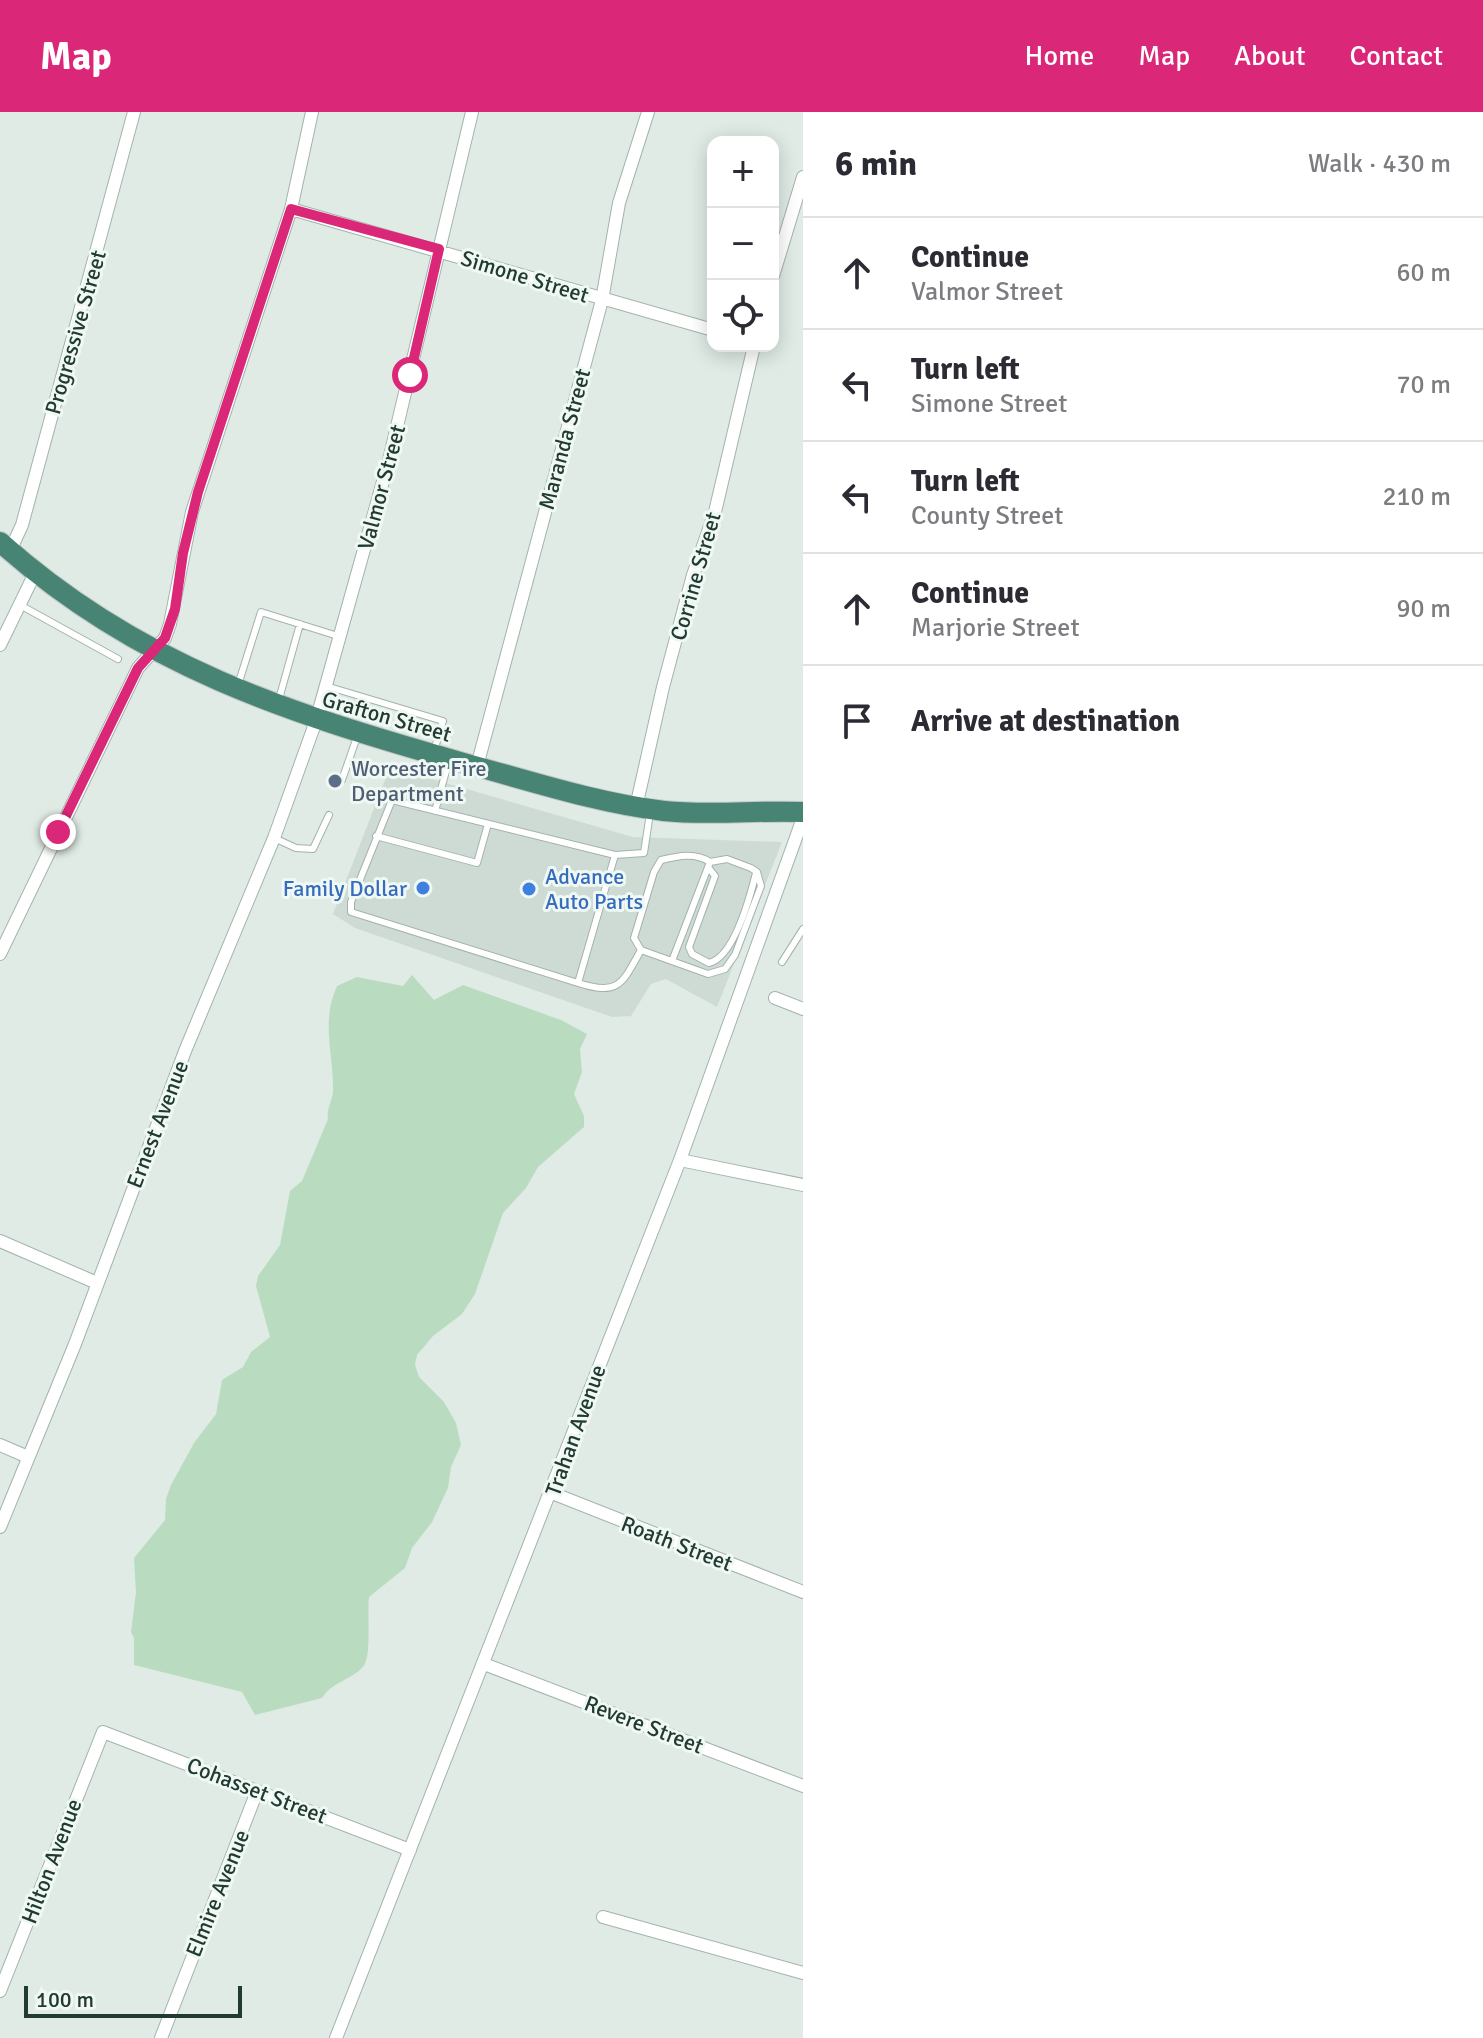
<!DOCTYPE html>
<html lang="en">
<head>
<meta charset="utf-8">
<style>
  :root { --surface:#fff; --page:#f2f2f3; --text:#2b2b33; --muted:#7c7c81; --line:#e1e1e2; --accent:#db2777 }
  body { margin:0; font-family:Signika,sans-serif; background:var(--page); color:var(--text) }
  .controls { position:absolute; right:24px; top:24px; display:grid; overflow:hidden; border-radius:16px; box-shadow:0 4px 20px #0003 }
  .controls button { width:72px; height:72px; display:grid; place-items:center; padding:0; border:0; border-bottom:2px solid var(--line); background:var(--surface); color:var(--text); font:40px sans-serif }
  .scale { position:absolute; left:24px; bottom:20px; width:218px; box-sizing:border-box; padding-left:8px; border:4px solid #213b33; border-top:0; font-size:22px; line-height:28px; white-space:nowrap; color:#213b33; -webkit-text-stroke:6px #f0f8f4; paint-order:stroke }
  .stop { position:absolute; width:24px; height:24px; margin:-18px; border:6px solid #db2777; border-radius:50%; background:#fff }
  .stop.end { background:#db2777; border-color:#fff; box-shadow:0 2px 8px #0008 }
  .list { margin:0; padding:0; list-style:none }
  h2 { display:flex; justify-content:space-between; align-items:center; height:104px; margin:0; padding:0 32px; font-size:34px }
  h2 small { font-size:26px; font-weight:400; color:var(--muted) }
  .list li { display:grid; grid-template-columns:52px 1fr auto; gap:24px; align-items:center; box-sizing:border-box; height:112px; padding:0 32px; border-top:2px solid var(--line) }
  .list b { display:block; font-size:30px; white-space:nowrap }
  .list p { margin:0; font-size:26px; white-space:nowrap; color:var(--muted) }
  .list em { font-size:26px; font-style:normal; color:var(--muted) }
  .icon { flex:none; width:44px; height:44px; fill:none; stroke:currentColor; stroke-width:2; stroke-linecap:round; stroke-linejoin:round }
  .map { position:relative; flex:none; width:803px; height:1926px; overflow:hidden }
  header { display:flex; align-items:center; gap:48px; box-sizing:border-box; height:112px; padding:0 40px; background:var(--accent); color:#fff }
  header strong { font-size:38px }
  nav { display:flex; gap:44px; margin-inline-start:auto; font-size:28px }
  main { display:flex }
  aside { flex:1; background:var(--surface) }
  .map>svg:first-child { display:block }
  .built { fill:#cedbd4 }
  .green { fill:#b9dcc0 }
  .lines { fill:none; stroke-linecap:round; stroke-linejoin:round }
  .service-casing { stroke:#a3b3ac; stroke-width:8 }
  .minor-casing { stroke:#a3b3ac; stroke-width:14 }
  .trunk-casing { stroke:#c1c8c6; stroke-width:22 }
  .service { stroke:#fff; stroke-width:6 }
  .minor { stroke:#fff; stroke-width:12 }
  .trunk { stroke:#488473; stroke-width:20 }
  .route { stroke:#db2777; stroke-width:10 }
  .service-dot { fill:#5c6f8a; stroke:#f0f8f4; stroke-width:3 }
  .shop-dot { fill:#3f7fe0; stroke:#f0f8f4; stroke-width:3 }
  .labels { text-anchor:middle; stroke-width:6; stroke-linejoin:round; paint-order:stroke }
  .street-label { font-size:22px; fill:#213b33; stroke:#f0f8f4 }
  .service-label { font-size:22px; fill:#4e5e75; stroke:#f0f8f4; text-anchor:start }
  .shop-label { font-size:22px; fill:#366cbe; stroke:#f0f8f4; text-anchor:start }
</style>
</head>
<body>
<header>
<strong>Map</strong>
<nav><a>Home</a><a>Map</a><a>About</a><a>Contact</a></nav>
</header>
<main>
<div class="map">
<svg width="803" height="1926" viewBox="0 0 803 1926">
  <rect width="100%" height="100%" fill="#e0ebe5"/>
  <!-- built -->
  <path class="built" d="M390,655L633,725L782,730L717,895L666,867L651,872L631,904L612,905L355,816L333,802Z"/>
  <!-- green -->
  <path class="green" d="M412,863L434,888L463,873L561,908L587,922L580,937L582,960L574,982L584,1004V1015L538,1055L526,1076L503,1101L475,1182L462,1202L433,1224L417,1243L415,1253L419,1265L444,1290L456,1311L461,1333L451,1355L448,1376L432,1410L412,1436L405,1456L369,1485C367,1502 372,1545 363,1555C351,1568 332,1570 322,1586L255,1603L242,1580L134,1553V1526L131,1520L136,1480L134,1446L165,1408L166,1387L171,1373L194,1331L216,1302L222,1268L243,1255L251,1240L270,1225L256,1174L258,1164L280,1133L290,1079L302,1069L328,1007C326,995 334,987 333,976C333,939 321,910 337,874L357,865L403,874Z"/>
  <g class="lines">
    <!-- service casing -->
    <g class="service-casing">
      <path id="service" d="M20,493L118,547
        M238,573L261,500L341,525
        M326,574L443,609L434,639
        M279,587L300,512
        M342,668L358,622
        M435,699L448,652
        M376,724L477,751L488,712
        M274,726L296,736L313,737L329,703
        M615,743L392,688L351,790V800L578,871L615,743L644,741L650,701
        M708,755L715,764L689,835L692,842L709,851C734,845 750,785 756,761
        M672,849L710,750C695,740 678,744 661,748L654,760L634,826L641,838L708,862L725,857L735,843L761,774L757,760L751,756L727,747L710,750
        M782,850L803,817
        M578,871C619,884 622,872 641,838"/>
    </g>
    <!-- minor casing -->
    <g class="minor-casing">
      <path id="minor" d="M291,97L713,218
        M773,164L803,65
        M10,439L22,413L134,0
        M0,533L36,459
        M477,654L602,188L619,91L648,0
        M636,695L663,575L693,463L715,400L754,234
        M0,842L138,556L165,526L170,512L192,400L291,97L312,0
        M775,886L803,897
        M680,1048L803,1073
        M0,1129L97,1171
        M0,1333L28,1345
        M552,1381L803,1480
        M0,1415L75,1232L185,939L274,726L316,609L389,348L472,0
        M484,1552L803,1674
        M603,1805L803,1861
        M0,1879L103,1620L410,1738
        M161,1926L256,1682
        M336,1926L680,1048L803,706"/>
    </g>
    <!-- trunk casing -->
    <g class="trunk-casing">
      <path id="trunk" d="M0,430C138,554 291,602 464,651C530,669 597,691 664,699C710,704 757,698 803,700"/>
    </g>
    <!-- service -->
    <use href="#service" class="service"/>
    <!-- minor -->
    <use href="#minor" class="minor"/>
    <!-- trunk -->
    <use href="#trunk" class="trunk"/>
  </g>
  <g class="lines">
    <!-- route -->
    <path class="route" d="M58,720L138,556L165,526L175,497L183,441L198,380L291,97L439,137L410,263"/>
  </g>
  <!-- markers -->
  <circle class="service-dot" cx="335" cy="669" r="8"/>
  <g class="shop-dot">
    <circle cx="423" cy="776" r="8"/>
    <circle cx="529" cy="777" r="8"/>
  </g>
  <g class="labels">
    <!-- street labels -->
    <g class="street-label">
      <text transform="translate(525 164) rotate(17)" y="8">Simone Street</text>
      <text transform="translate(75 220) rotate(-74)" y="8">Progressive Street</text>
      <text transform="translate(564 327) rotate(-75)" y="8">Maranda Street</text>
      <text transform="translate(381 375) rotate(-75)" y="8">Valmor Street</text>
      <text transform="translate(695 464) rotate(-74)" y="8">Corrine Street</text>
      <text transform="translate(387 604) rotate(16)" y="8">Grafton Street</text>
      <text transform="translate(157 1012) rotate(-69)" y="8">Ernest Avenue</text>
      <text transform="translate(575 1318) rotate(-70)" y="8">Trahan Avenue</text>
      <text transform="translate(677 1431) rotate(21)" y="8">Roath Street</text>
      <text transform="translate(644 1612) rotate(21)" y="8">Revere Street</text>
      <text transform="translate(257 1678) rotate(21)" y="8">Cohasset Street</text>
      <text transform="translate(51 1749) rotate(-69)" y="8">Hilton Avenue</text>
      <text transform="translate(217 1781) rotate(-68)" y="8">Elmire Avenue</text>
    </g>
    <!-- service labels -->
    <g class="service-label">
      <text x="351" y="664">Worcester Fire<tspan x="351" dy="25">Department</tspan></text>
    </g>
    <!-- shop labels -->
    <g class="shop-label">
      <text x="545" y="772">Advance<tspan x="545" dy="25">Auto Parts</tspan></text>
      <text x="407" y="784" text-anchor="end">Family Dollar</text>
    </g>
  </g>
</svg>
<div class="controls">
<button>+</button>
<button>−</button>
<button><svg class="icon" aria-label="locate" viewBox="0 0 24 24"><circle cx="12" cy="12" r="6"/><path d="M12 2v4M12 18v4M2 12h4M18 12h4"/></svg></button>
</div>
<div class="scale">100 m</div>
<div class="stop" style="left:410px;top:263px"></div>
<div class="stop end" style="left:58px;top:720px"></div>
</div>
<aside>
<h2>6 min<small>Walk · 430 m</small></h2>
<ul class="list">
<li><svg class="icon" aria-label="ahead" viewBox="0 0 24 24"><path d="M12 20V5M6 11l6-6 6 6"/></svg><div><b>Continue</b><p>Valmor Street</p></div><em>60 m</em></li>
<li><svg class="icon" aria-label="left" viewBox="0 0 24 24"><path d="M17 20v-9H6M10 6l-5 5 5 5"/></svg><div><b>Turn left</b><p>Simone Street</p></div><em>70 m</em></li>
<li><svg class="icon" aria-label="left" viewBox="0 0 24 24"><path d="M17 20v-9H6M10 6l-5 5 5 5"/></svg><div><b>Turn left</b><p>County Street</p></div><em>210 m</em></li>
<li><svg class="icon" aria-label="ahead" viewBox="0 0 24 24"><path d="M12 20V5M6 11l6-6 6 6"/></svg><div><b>Continue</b><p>Marjorie Street</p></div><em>90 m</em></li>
<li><svg class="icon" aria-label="arrive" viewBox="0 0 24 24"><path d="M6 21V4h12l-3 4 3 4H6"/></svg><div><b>Arrive at destination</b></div></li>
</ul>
</aside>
</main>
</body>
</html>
